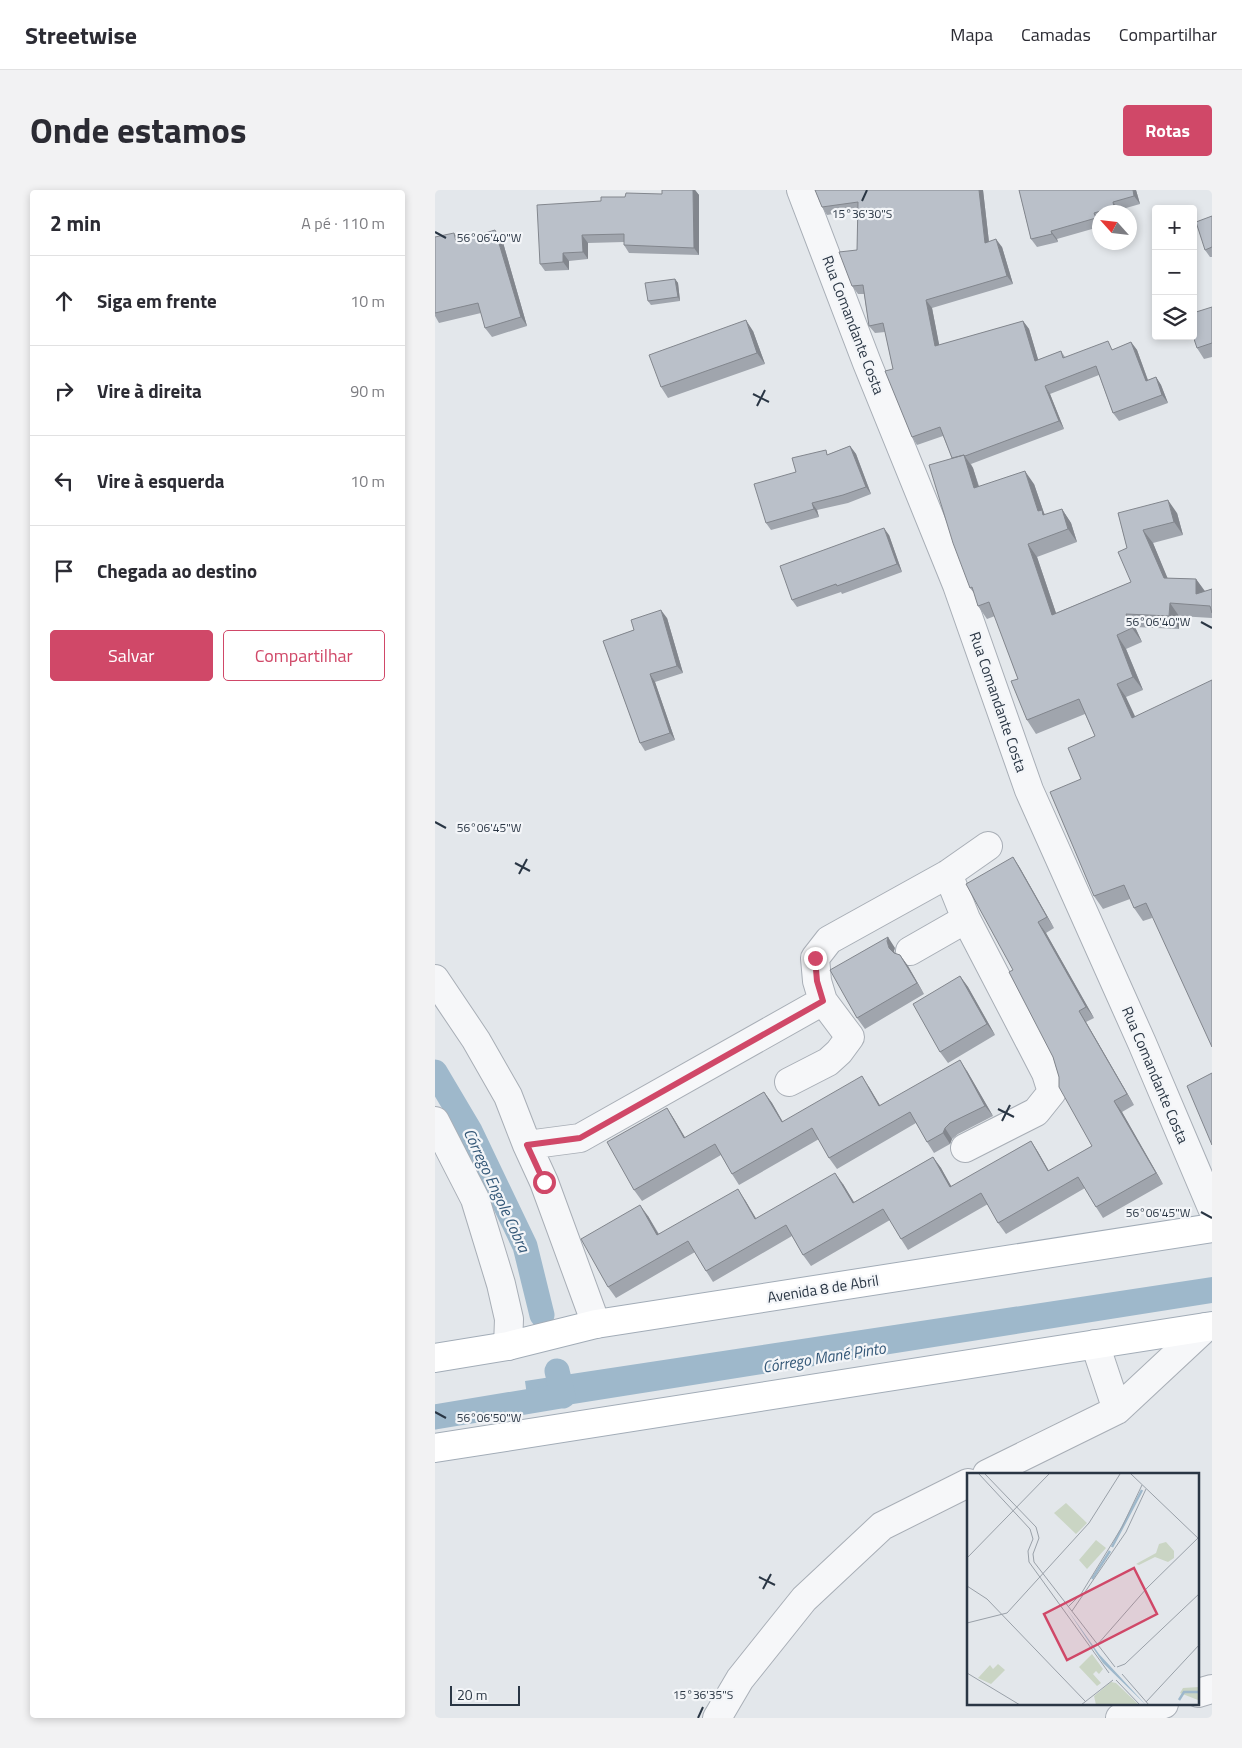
<!DOCTYPE html>
<html lang="pt">
<head>
<meta charset="utf-8">
<style>
  :root { --surface:#fff; --page:#f2f2f3; --text:#2b2b33; --muted:#7c7c81; --line:#e1e1e2; --accent:#d04868 }
  body { margin:0; font-family:"Titillium Web",sans-serif; background:var(--page); color:var(--text) }
  .controls { position:absolute; right:15px; top:15px; display:grid; overflow:hidden; border-radius:5px; box-shadow:0 2px 8px #0003 }
  .controls button { width:45px; height:45px; display:grid; place-items:center; padding:0; border:0; border-bottom:1px solid var(--line); background:var(--surface); color:var(--text); font:25px sans-serif }
  .compass { position:absolute; left:657px; top:15px; width:45px; height:45px; border-radius:50%; background:var(--surface); box-shadow:0 2px 8px #0003; rotate:297deg }
  .scale { position:absolute; left:15px; bottom:12px; width:70px; box-sizing:border-box; padding-left:5px; border:2px solid #2a3644; border-top:0; font-size:14px; line-height:18px; white-space:nowrap; color:#2a3644; -webkit-text-stroke:4px #f3f5f8; paint-order:stroke }
  .stop { position:absolute; width:15px; height:15px; margin:-11px; border:4px solid #d04868; border-radius:50%; background:#fff }
  .stop.end { background:#d04868; border-color:#fff; box-shadow:0 1px 5px #0008 }
  .list { margin:0; padding:0; list-style:none }
  h2 { display:flex; justify-content:space-between; align-items:center; height:65px; margin:0; padding:0 20px; font-size:21px }
  h2 small { font-size:16px; font-weight:400; color:var(--muted) }
  .list li { display:grid; grid-template-columns:32px 1fr auto; gap:15px; align-items:center; box-sizing:border-box; height:90px; padding:0 20px; border-top:1px solid var(--line) }
  .list b { display:block; font-size:19px; white-space:nowrap }
  .list em { font-size:16px; font-style:normal; color:var(--muted) }
  .actions { display:flex; gap:10px; padding:15px 20px }
  .actions a { flex:1; padding:11px 0; border:1px solid var(--accent); border-radius:5px; text-align:center; font-size:18px; color:var(--accent) }
  .actions .main { background:var(--accent); color:#fff }
  .icon { flex:none; width:28px; height:28px; fill:none; stroke:currentColor; stroke-width:2; stroke-linecap:round; stroke-linejoin:round }
  .map { position:relative; flex:none; width:777px; height:1528px; overflow:hidden; border-radius:5px }
  header { display:flex; align-items:center; gap:30px; box-sizing:border-box; height:70px; padding:0 25px; background:var(--surface); border-bottom:1px solid var(--line) }
  header strong { font-size:24px }
  nav { display:flex; gap:28px; margin-inline-start:auto; font-size:18px }
  .intro { display:flex; align-items:center; justify-content:space-between; box-sizing:border-box; height:120px; padding:0 30px }
  h1 { margin:0; font-size:35px }
  .button { padding:12px 22px; border-radius:5px; background:var(--accent); color:#fff; font-size:18px; font-weight:700 }
  main { display:flex; gap:30px; padding:0 30px }
  aside { flex:1; background:var(--surface); border-radius:5px; box-shadow:0 2px 8px #0003 }
  .map>svg:first-child { display:block }
  .water { fill:#9eb8cb }
  .lines { fill:none; stroke-linecap:round; stroke-linejoin:round }
  .canal { stroke:#9eb8cb; stroke-width:25 }
  .minor-casing { stroke:#a8aeb6; stroke-width:30 }
  .major-casing { stroke:#a2acb7; stroke-width:30 }
  .minor { stroke:#f6f7f9; stroke-width:28 }
  .major { stroke:#fff; stroke-width:28 }
  .wall { fill:#a0a5ad }
  .shaded-wall { fill:#82868d }
  .building { fill:#bac0c9; stroke:#82868d }
  .route { stroke:#d04868; stroke-width:6 }
  .ticks { fill:none; stroke:#2a3644; stroke-width:2 }
  .labels { text-anchor:middle; stroke-width:4.5; stroke-linejoin:round; paint-order:stroke }
  .street-label { font-size:15px; fill:#2a3644; stroke:#f3f5f8 }
  .water-label { font-size:16px; font-style:italic; fill:#345878; stroke:#f3f5f8 }
  .inset-river { fill:none; stroke:#9eb8cb; stroke-width:2.5 }
  .inset-road { fill:none; stroke:#99a0a8; stroke-width:1 }
  .view { fill:#d04868; fill-opacity:0.15; stroke:#d04868; stroke-width:2.5 }
  .inset-edge { fill:none; stroke:#2a3644; stroke-width:2.5 }
  .ticks-label { font-size:12px; text-anchor:middle; fill:#2a3644; stroke:#f3f5f8; stroke-width:4.5; stroke-linejoin:round; paint-order:stroke }
</style>
</head>
<body>
<header>
<strong>Streetwise</strong>
<nav><a>Mapa</a><a>Camadas</a><a>Compartilhar</a></nav>
</header>
<div class="intro"><h1>Onde estamos</h1><a class="button">Rotas</a></div>
<main>
<aside>
<h2>2 min<small>A pé · 110 m</small></h2>
<ul class="list">
<li><svg class="icon" aria-label="ahead" viewBox="0 0 24 24"><path d="M12 20V5M6 11l6-6 6 6"/></svg><div><b>Siga em frente</b></div><em>10 m</em></li>
<li><svg class="icon" aria-label="right" viewBox="0 0 24 24"><path d="M7 20v-9h11M14 6l5 5-5 5"/></svg><div><b>Vire à direita</b></div><em>90 m</em></li>
<li><svg class="icon" aria-label="left" viewBox="0 0 24 24"><path d="M17 20v-9H6M10 6l-5 5 5 5"/></svg><div><b>Vire à esquerda</b></div><em>10 m</em></li>
<li><svg class="icon" aria-label="arrive" viewBox="0 0 24 24"><path d="M6 21V4h12l-3 4 3 4H6"/></svg><div><b>Chegada ao destino</b></div></li>
</ul>
<div class="actions"><a class="main">Salvar</a><a>Compartilhar</a></div>
</aside>
<div class="map">
<svg width="777" height="1528" viewBox="0 0 777 1528">
  <rect width="100%" height="100%" fill="#e3e7eb"/>
  <!-- water -->
  <path class="water" d="M777,1087V1113L94,1221L90,1191Z"/>
  <g class="lines">
    <!-- canal -->
    <path class="canal" d="M0,882L35,941L90,1056L107,1125
      M122,1181L128,1206
      M0,1227L126,1206"/>
    <!-- minor casing -->
    <g class="minor-casing">
      <path id="minor" d="M366,0L432,173L522,395L594,600L707,853L777,1018
        M513,684L531,729L611,883L617,902L601,922L530,958
        M475,761L531,729
        M0,789L41,850L73,906L92,955L109,992L161,1134
        M354,892L393,872L404,862L415,847L388,811L382,791L380,768L394,750L513,684L553,656
        M0,931L40,1009L66,1094L74,1129L73,1156
        M92,955L145,948L388,811
        M660,1154L682,1220
        M552,1284L682,1220L771,1137
        M763,1503L777,1499
        M282,1528L305,1489L369,1409L447,1336L533,1293
        M685,1528L729,1514"/>
    </g>
    <!-- major casing -->
    <g class="major-casing">
      <path id="major" d="M0,1168L73,1156L161,1134L777,1038
        M0,1258L777,1136"/>
    </g>
    <!-- minor -->
    <use href="#minor" class="minor"/>
    <!-- major -->
    <use href="#major" class="major"/>
  </g>
  <!-- wall -->
  <path class="wall" d="M227,0H260L264,5V65L194,63L189,55V52L153,53V69L134,71V80L110,81L105,74L166,11L190,7L227,4Z
    M380,0H548L554,52L567,57L578,94L497,118L504,155L588,131L594,139L603,170L626,161L630,167L679,159L696,152L702,160L713,190L721,187L726,195L733,213L684,231L678,223L664,185L615,204L629,239L536,274L538,278L544,296L599,294L609,323L610,325L627,319L636,333L642,352L602,367L621,423L696,392L692,358L683,323H742L748,345L718,353L732,388L761,389L770,401L777,399V428L744,426V439L700,437L707,452L691,459L708,500L691,507L717,728L708,731L699,718L695,709L668,719L659,706L646,589L660,546L650,524L601,544L592,530L583,489L560,426L552,429L543,416L539,403L535,398L517,268L508,246L482,255L477,247L458,179L450,142L440,143L434,136L429,104H423L417,96L422,60L423,20L392,25L387,17Z
    M584,0H701L705,14L684,20V22H664V37L622,49L623,52L602,57L596,49Z
    M777,26V67H775L770,60Z
    M60,40L67,49L92,136L57,147L50,138L46,123L4,133L0,126V47L25,51Z
    M240,89L243,93L245,111L216,115L213,111Z
    M777,117V167L769,169L762,158Z
    M318,141L330,174L233,208L226,197Z
    M415,256L421,264L436,304L413,313L382,320L384,327L336,340L331,333L361,282L394,264Z
    M454,345L467,382L407,404L406,402L362,417L357,410Z
    M232,428L248,483L220,492L240,550L210,561L205,553L168,451Z
    M578,667L585,678L619,738L611,743L659,828L651,832L699,915L687,922L728,994L668,1028L661,1017L650,998L571,1044L563,1033L553,1014L473,1060L466,1049L455,1030L376,1076L368,1065L357,1046L278,1092L271,1081L260,1062L181,1108L173,1097L213,1026L224,1044L310,1010L321,1029L408,994L419,1012L498,967L506,978L516,997L596,951L603,962L614,981L657,956L624,887L618,867L578,780Z
    M460,758L459,761L460,764L465,765L473,776L489,804L430,839L422,828Z
    M525,786L533,797L560,845L513,873L505,862Z
    M532,881L558,926L523,944L517,949L515,954L499,963L492,952L481,933L402,979L394,968L384,949L304,995L297,984L286,965L207,1011L199,1000L232,918L239,929L250,948L329,902L337,913L348,932L434,897L445,916Z"/>
  <!-- shaded-wall -->
  <path class="shaded-wall" d="M258,0H260L264,5V65L259,58Z
    M544,0H548L555,61L550,53Z
    M698,0H701L705,14L699,6Z
    M678,12L684,20V22H683L679,17Z
    M659,23L664,30V33L661,28Z
    M60,40L67,49L92,136L86,127Z
    M616,41L622,49L623,52L617,44Z
    M19,43L26,52H21Z
    M147,45L153,53V69L148,62Z
    M561,49L567,57L578,94L572,86Z
    M128,63L134,71V80L128,72Z
    M240,89L243,93L245,111L243,107Z
    M491,110L497,118L506,164L500,156Z
    M311,130L318,141L330,174L322,163Z
    M588,131L594,139L606,179L600,171Z
    M696,152L702,160L716,199L711,191Z
    M721,187L726,195L733,213L727,205Z
    M610,196L615,204L629,239L624,231Z
    M415,256L421,264L436,304L431,297Z
    M529,265L538,278L548,311L539,298Z
    M590,281L599,294L609,323L616,333L603,321Z
    M733,310L742,323L748,345L739,332Z
    M377,313L382,320L384,327L379,319Z
    M627,319L636,333L642,352L633,339Z
    M449,338L454,345L467,382L462,374Z
    M708,340L718,353L738,401L729,388Z
    M593,354L602,367L626,438L617,425Z
    M761,389L771,403L761,404Z
    M735,413L744,426V439L734,426Z
    M226,420L232,428L248,483L242,476Z
    M691,424L700,437L707,452L697,438Z
    M682,445L691,459L708,500L698,487Z
    M215,484L220,492L240,550L235,543Z
    M682,494L691,507L707,541L697,528Z
    M578,667L585,678L619,738L612,727Z
    M603,732L611,743L659,828L651,817Z
    M453,747L460,758L459,761L462,769L454,758L452,751Z
    M465,765L473,776L489,804L482,793Z
    M525,786L533,797L560,845L552,834Z
    M644,821L651,832L699,915L692,904Z
    M525,870L532,881L558,926L550,916Z
    M427,886L434,897L452,927L444,916Z
    M329,902L337,913L354,943L347,932Z
    M679,911L687,922L728,994L721,983Z
    M232,918L239,929L257,959L249,948Z
    M510,938L517,949L515,954L508,943Z
    M596,951L603,962L620,992L613,981Z
    M498,967L506,978L523,1008L515,997Z
    M400,983L408,994L426,1024L418,1013Z
    M303,999L310,1010L328,1040L320,1029Z
    M205,1015L213,1026L230,1056L222,1045Z"/>
  <!-- building -->
  <path class="building" d="M227,0H258L259,58L189,55V44L147,45L148,62L128,63V72L105,74L102,15L166,11V7H190L191,3L227,4Z
    M380,0H544L550,53L561,49L572,86L491,110L500,156L588,131L600,171L626,161L628,168L673,151L677,160L696,152L711,191L721,187L727,205L678,223L661,176L610,196L624,231L530,266L529,265L517,268L505,237L477,247L450,181L458,179L448,133L434,136L428,95L417,96L404,62L422,60L423,12L387,17Z
    M584,0H698L699,6L678,12L679,17L659,23L661,28L616,41L617,44L596,49Z
    M777,26V57L770,60L761,32Z
    M60,40L86,127L50,138L43,113L0,123V47L19,43L21,52Z
    M240,89L243,107L213,111L210,93Z
    M777,117V153L762,158L758,146V123Z
    M311,130L322,163L226,197L214,165Z
    M415,256L431,297L408,305L377,313L379,319L331,333L319,294L361,282L357,268L391,260L392,265Z
    M529,265L539,298L590,281L603,321L607,320L608,325L627,319L633,339L593,354L617,425L696,392L683,362L692,358L683,323L733,310L739,332L708,340L729,388L761,389V404L777,399V423L775,416L735,413L734,426L691,424L697,438L682,445L698,487L682,494L697,528L777,490V857L711,713L699,718L689,695L659,706L615,602L646,589L633,558L660,546L644,509L592,530L576,491L583,489L554,412L543,416L537,397L535,398L518,353L494,275Z
    M449,338L462,374L402,396L401,394L357,410L345,376Z
    M226,420L242,476L215,484L235,543L205,553L168,451L199,440L196,430Z
    M578,667L612,727L603,732L651,817L644,821L692,904L679,911L721,983L661,1017L643,987L563,1033L546,1003L466,1049L448,1019L368,1065L351,1035L271,1081L253,1051L173,1097L146,1049L205,1015L222,1045L303,999L320,1029L400,983L418,1013L498,967L515,997L596,951L613,981L657,956L624,897V887L618,867L574,782L578,780L531,694Z
    M453,747L452,751L454,758L459,763L465,765L482,793L422,828L395,780Z
    M525,786L552,834L505,862L478,814Z
    M525,870L550,916L515,933L510,938L508,943L492,952L475,922L394,968L377,938L297,984L280,954L199,1000L172,952L232,918L249,948L329,902L347,932L427,886L444,916Z
    M777,883V955L752,896Z"/>
  <g class="lines">
    <!-- route -->
    <path class="route" d="M109,992L92,955L145,948L388,811L382,791L380,768"/>
  </g>
  <!-- ticks -->
  <path class="ticks" d="M427,11L432,0M0,42L11,48M318,204L334,212M322,216L330,200M766,432L777,438M0,632L11,638M80,673L95,681M84,684L92,669M563,919L579,927M567,931L575,915M766,1022L777,1028M0,1222L11,1228M324,1387L340,1395M328,1399L336,1384M263,1528L268,1517"/>
  <g class="labels">
    <!-- street labels -->
    <g class="street-label">
      <text transform="translate(418 135) rotate(69)" y="5">Rua Comandante Costa</text>
      <text transform="translate(563 512) rotate(71)" y="5">Rua Comandante Costa</text>
      <text transform="translate(720 885) rotate(67)" y="5">Rua Comandante Costa</text>
      <text transform="translate(388 1099) rotate(-9)" y="5">Avenida 8 de Abril</text>
    </g>
    <!-- water labels -->
    <g class="water-label">
      <text transform="translate(62 1000) rotate(65)" y="6">Córrego Engole Cobra</text>
      <text transform="translate(389 1167) rotate(-9)" y="6">Córrego Mané Pinto</text>
    </g>
  </g>
  <!-- overview -->
  <g transform="translate(532 1283)">
    <rect width="232" height="232" fill="#e3e7eb"/>
    <path d="M99,30L120,50L109,61L87,40ZM129,67L139,75L120,96L112,87ZM199,69L207,78V85L201,89L188,84L172,92L169,91L189,80L192,71ZM125,181L136,196L132,201L129,198L126,201L134,210L130,213L112,194ZM31,191L38,197L24,211L11,205L23,192L26,196ZM144,209L149,210L171,231L129,232L127,223ZM232,214L231,227L213,220L216,215Z" fill="#cad5c4"/>
    <path d="M100,136L132,181L179,232L136,190Z" fill="#9eb8cb"/>
    <path class="inset-river" d="M145,74L175,17M125,106L143,78M212,227L217,219H233"/>
    <path class="inset-road" d="M12,1L63,56L66,66L61,78L62,89L142,200M18,1L69,54L72,65L66,81L67,89L148,194M164,1L233,67M0,85L82,1M0,113L20,126L118,228M101,134L114,121L155,54L175,12M105,138L159,59L179,16M0,150L40,140L122,50L153,1M130,172L180,115L233,63M150,194L158,191L233,120M0,200L53,232M155,201L182,232M149,207L173,232M179,229L233,171M114,232L146,207"/>
    <path class="view" d="M167,95L190,141L100,187L77,141Z"/>
    <rect width="232" height="232" class="inset-edge"/>
  </g>
  <g class="ticks-label">
    <text x="427" y="28">15°36'30"S</text>
    <text x="54" y="52">56°06'40"W</text>
    <text x="723" y="436">56°06'40"W</text>
    <text x="54" y="642">56°06'45"W</text>
    <text x="723" y="1027">56°06'45"W</text>
    <text x="54" y="1232">56°06'50"W</text>
    <text x="268" y="1509">15°36'35"S</text>
  </g>
</svg>
<div class="controls">
<button>+</button>
<button>−</button>
<button><svg class="icon" aria-label="layers" viewBox="0 0 24 24"><path d="M12 4l9 5-9 5-9-5zM3 14l9 5 9-5"/></svg></button>
</div>
<svg class="compass" viewBox="-18 -18 36 36"><path d="M0-13l5 13h-10z" fill="#e53935"/><path d="M0 13l5-13h-10z" fill="#7c7c81"/></svg>
<div class="scale">20 m</div>
<div class="stop" style="left:109px;top:992px"></div>
<div class="stop end" style="left:380px;top:768px"></div>
</div>
</main>
</body>
</html>
